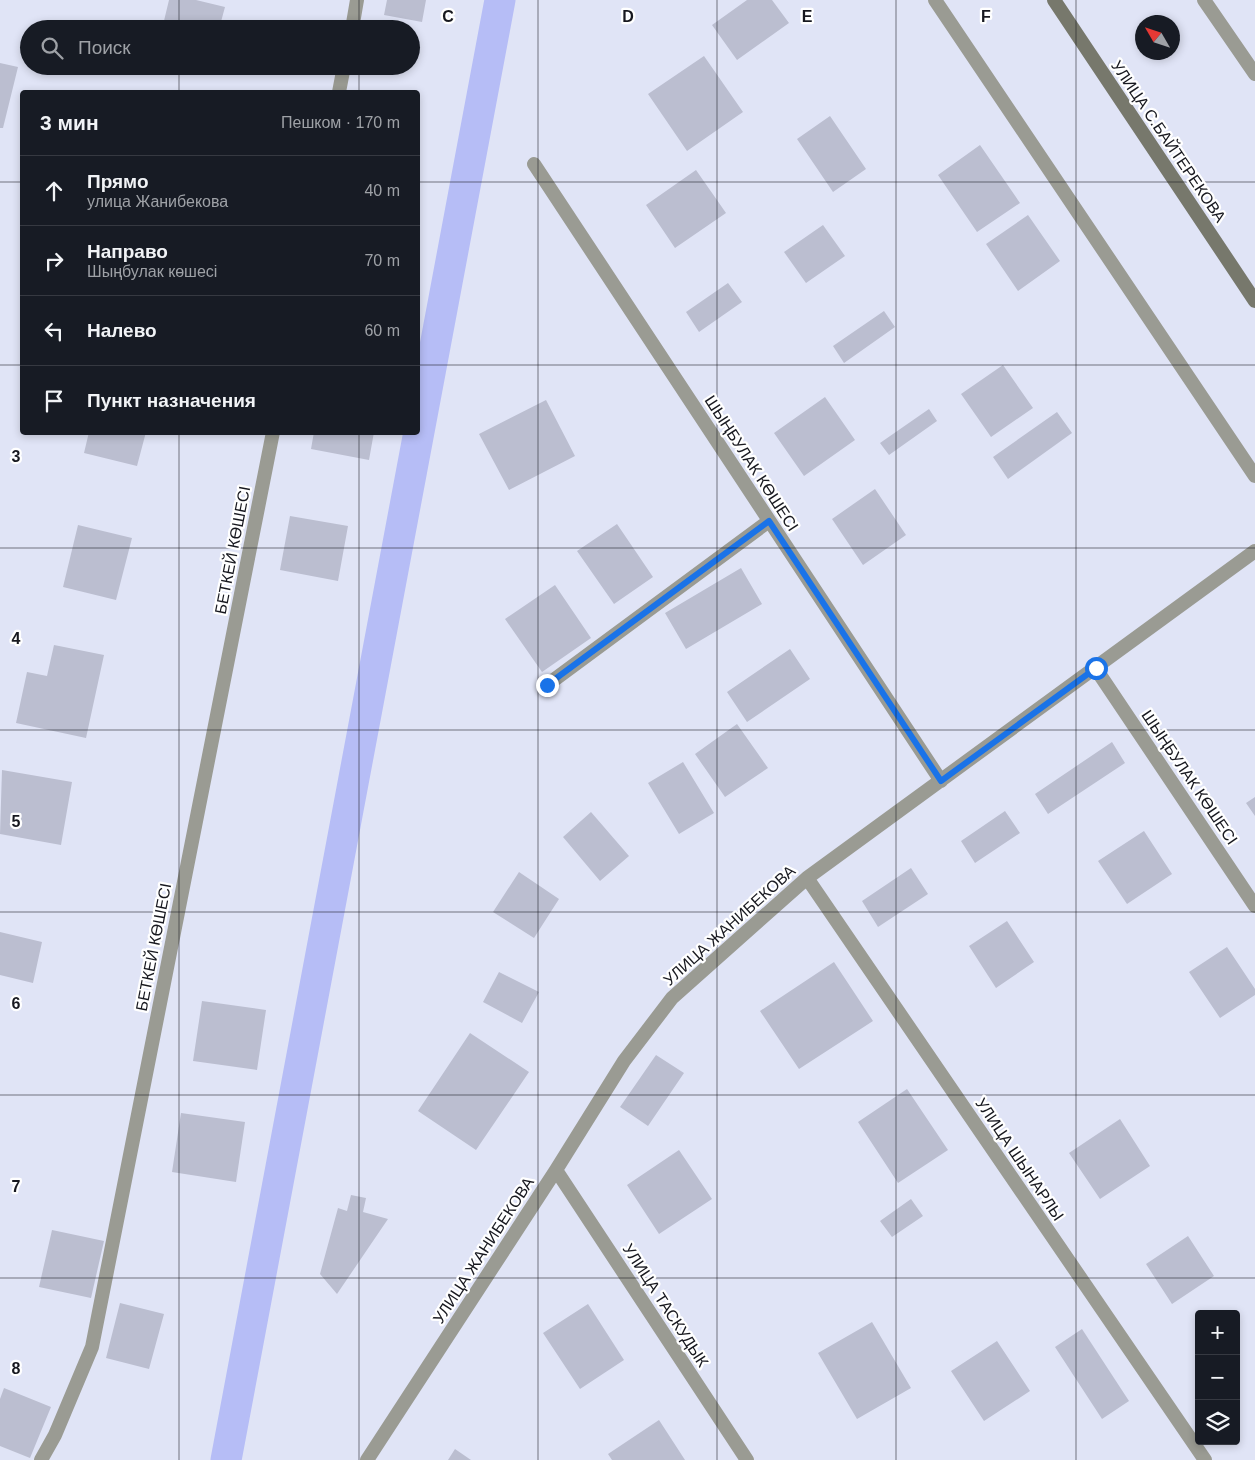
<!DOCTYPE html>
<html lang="ru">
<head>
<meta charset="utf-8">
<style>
  :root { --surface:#171b24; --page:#20242c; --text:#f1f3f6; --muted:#9ea1a6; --line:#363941 }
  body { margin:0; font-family:Arial,sans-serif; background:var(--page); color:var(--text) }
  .controls { position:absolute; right:15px; bottom:15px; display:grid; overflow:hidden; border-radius:5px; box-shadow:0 2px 8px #0003 }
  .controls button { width:45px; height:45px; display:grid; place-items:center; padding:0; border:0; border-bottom:1px solid var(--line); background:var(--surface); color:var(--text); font:25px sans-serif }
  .compass { position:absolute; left:1135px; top:15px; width:45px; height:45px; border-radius:50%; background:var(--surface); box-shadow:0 2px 8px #0003; rotate:309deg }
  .stop { position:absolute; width:15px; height:15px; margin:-11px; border:4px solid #1a73e8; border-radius:50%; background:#fff }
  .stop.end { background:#1a73e8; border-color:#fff; box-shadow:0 1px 5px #0008 }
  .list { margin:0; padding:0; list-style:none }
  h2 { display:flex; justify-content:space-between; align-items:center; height:65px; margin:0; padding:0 20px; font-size:21px }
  h2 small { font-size:16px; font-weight:400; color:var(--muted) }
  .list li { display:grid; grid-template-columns:32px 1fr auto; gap:15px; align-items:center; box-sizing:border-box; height:70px; padding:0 20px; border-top:1px solid var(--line) }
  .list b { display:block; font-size:19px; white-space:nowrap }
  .list p { margin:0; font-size:16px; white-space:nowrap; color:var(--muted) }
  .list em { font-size:16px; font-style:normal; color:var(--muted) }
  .icon { flex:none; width:28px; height:28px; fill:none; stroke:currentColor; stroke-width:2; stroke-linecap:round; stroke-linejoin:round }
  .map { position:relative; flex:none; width:1255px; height:1460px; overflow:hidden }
  .search { position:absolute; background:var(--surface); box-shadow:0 2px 8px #0003; left:20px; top:20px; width:400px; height:55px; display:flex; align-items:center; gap:12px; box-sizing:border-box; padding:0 18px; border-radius:28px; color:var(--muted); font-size:19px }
  .panel { position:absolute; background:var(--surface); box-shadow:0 2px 8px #0003; left:20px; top:90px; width:400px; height:345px; border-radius:5px }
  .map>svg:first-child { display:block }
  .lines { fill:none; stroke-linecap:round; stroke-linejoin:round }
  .canal { stroke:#b6bdf6; stroke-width:31 }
  .building { fill:#bbbed0 }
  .minor { stroke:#9a9b93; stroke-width:14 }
  .secondary { stroke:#77786c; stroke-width:14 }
  .route { stroke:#1a73e8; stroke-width:6 }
  .grid { fill:none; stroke:#17181f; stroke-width:1; stroke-opacity:0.55 }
  .labels { text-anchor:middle; stroke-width:4.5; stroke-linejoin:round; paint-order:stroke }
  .street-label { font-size:16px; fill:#17181f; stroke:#fff }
  .grid-label { font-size:16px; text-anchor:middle; font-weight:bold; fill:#17181f; stroke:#fff; stroke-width:4.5; stroke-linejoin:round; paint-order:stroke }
</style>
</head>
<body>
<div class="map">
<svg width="1255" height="1460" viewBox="0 0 1255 1460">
  <rect width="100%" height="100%" fill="#e0e4f6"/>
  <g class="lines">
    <!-- canal -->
    <path class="canal" d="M226,1460L500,0"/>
  </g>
  <!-- building -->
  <path class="building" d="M169,0H196L225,7L219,29H162Z
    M387,0H426L422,22L384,15Z
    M747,0H772L789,23L737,60L712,25Z
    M704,56L743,112L687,151L648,94Z
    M0,63L18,67L3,128H0Z
    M830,116L866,169L833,192L797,139Z
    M980,145L1020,203L977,232L938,175Z
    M696,170L726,213L675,248L646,205Z
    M1028,215L1060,261L1018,291L986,244Z
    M823,225L845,256L806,283L784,252Z
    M728,283L742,302L699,332L686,312Z
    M884,311L895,327L844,363L833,346Z
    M1003,365L1033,408L991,437L961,394Z
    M825,397L855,440L804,476L774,433Z
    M546,400L575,456L509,490L479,434Z
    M929,409L937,421L889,455L880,443Z
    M1057,412L1072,433L1008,479L993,457Z
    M89,432H146L137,466L84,453Z
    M314,432H374L369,460L311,449Z
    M875,489L906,535L863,565L832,519Z
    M290,516L348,526L338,581L280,570Z
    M617,524L653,577L614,604L577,551Z
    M78,525L132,538L116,600L63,587Z
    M741,568L762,604L686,649L665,613Z
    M555,585L591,638L542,672L505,619Z
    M54,645L104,655L86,738L16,723L27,672L47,676Z
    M790,649L810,679L747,722L727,692Z
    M737,724L768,768L725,797L695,754Z
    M1112,742L1125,763L1048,814L1035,794Z
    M683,762L714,813L679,834L648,783Z
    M2,770L72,782L61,845L0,834Z
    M1255,797V816L1246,803Z
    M1005,811L1020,833L975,863L961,841Z
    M591,812L629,856L600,881L563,837Z
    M1144,831L1172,874L1127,904L1098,861Z
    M911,868L928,894L878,927L862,901Z
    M519,872L559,899L534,938L493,912Z
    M1007,921L1034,962L996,988L969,946Z
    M0,932L42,942L33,983L0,975Z
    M1227,947L1255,989V995L1220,1018L1189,972Z
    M834,962L873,1021L799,1069L760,1011Z
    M499,972L539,992L522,1023L483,1002Z
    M202,1001L266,1010L257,1070L193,1061Z
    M470,1033L529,1072L476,1150L418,1111Z
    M656,1055L684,1073L648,1126L620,1107Z
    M907,1089L948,1150L898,1183L858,1122Z
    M181,1113L245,1122L236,1182L172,1172Z
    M1120,1119L1150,1166L1100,1199L1069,1153Z
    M679,1150L712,1199L659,1234L627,1185Z
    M351,1195L366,1198L363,1212L388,1219L337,1294L320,1274L338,1208L347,1211Z
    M911,1199L923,1216L892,1237L880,1221Z
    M52,1230L104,1241L91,1298L39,1287Z
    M1188,1236L1214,1276L1172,1304L1146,1264Z
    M120,1303L164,1314L149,1369L106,1358Z
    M588,1304L624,1360L580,1389L543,1333Z
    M872,1322L911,1388L857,1419L818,1353Z
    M1082,1329L1129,1401L1102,1419L1055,1347Z
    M997,1341L1030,1391L984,1421L951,1371Z
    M4,1388L51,1407L30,1458L0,1446V1399Z
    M659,1420L685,1460H612L608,1454Z
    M455,1449L471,1460H448Z"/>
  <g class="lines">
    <!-- minor -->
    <path class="minor" d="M935,0L1255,476
      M1204,0L1255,74
      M352,29L357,0
      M339,92L344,66
      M534,164L941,781
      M1096,669L1255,906
      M547,685L769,521
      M807,878L1205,1460
      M556,1170L747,1460
      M41,1460L55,1435L92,1347L273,432
      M367,1460L556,1170L624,1061L672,998L807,878L1255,551"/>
    <!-- secondary -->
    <path class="secondary" d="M1054,0L1255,301"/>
  </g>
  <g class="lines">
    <!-- route -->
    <path class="route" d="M547,685L769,521L941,781L1096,668"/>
  </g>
  <!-- grid -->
  <path class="grid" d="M179,0V29M359,0V29M538,0V1460M717,0V1460M896,0V1460M1076,0V1460M179,66V92M359,66V92M0,182H22M418,182H1255M0,365H22M418,365H1255M179,432V1460M359,432V1460M0,548H1255M0,730H1255M0,912H1255M0,1095H1255M0,1278H1255"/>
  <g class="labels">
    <!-- street labels -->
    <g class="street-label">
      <text transform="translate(1169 141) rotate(56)" y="6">УЛИЦА С.БАЙТЕРЕКОВА</text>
      <text transform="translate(752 463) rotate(57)" y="6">ШЫҢБУЛАК КӨШЕСІ</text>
      <text transform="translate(232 550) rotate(-79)" y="6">БЕТКЕЙ КӨШЕСІ</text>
      <text transform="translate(1190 777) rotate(56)" y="6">ШЫҢБУЛАК КӨШЕСІ</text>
      <text transform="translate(729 925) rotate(-42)" y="6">УЛИЦА ЖАНИБЕКОВА</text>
      <text transform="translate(153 947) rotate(-79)" y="6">БЕТКЕЙ КӨШЕСІ</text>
      <text transform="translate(1020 1159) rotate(56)" y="6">УЛИЦА ШЫНАРЛЫ</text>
      <text transform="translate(483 1250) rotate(-57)" y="6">УЛИЦА ЖАНИБЕКОВА</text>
      <text transform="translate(666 1305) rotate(57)" y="6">УЛИЦА ТАСКУДЫК</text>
    </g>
  </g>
  <g class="grid-label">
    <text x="448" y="22">C</text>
    <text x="628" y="22">D</text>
    <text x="807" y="22">E</text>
    <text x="986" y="22">F</text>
    <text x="16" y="462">3</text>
    <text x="16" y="644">4</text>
    <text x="16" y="827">5</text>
    <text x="16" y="1009">6</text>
    <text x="16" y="1192">7</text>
    <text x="16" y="1374">8</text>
  </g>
</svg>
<div class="controls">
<button>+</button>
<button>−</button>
<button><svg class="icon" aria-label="layers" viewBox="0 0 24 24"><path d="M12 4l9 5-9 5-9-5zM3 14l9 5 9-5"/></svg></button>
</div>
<svg class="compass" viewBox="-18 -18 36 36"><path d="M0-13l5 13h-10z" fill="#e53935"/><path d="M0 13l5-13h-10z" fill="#9ea1a6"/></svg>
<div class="stop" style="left:1096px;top:668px"></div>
<div class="stop end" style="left:547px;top:685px"></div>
<div class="search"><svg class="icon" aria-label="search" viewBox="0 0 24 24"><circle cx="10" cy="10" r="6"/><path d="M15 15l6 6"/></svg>Поиск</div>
<section class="panel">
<h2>3 мин<small>Пешком · 170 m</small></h2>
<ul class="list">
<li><svg class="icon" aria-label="ahead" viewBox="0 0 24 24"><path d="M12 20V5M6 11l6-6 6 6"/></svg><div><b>Прямо</b><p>улица Жанибекова</p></div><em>40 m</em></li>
<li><svg class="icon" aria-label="right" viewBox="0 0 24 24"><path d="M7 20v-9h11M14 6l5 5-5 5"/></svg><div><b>Направо</b><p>Шыңбулак көшесі</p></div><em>70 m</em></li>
<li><svg class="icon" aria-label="left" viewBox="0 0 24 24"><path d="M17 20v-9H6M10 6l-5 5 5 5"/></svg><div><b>Налево</b></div><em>60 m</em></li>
<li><svg class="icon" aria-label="arrive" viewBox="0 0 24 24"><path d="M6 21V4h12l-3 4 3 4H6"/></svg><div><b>Пункт назначения</b></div></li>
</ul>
</section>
</div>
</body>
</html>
